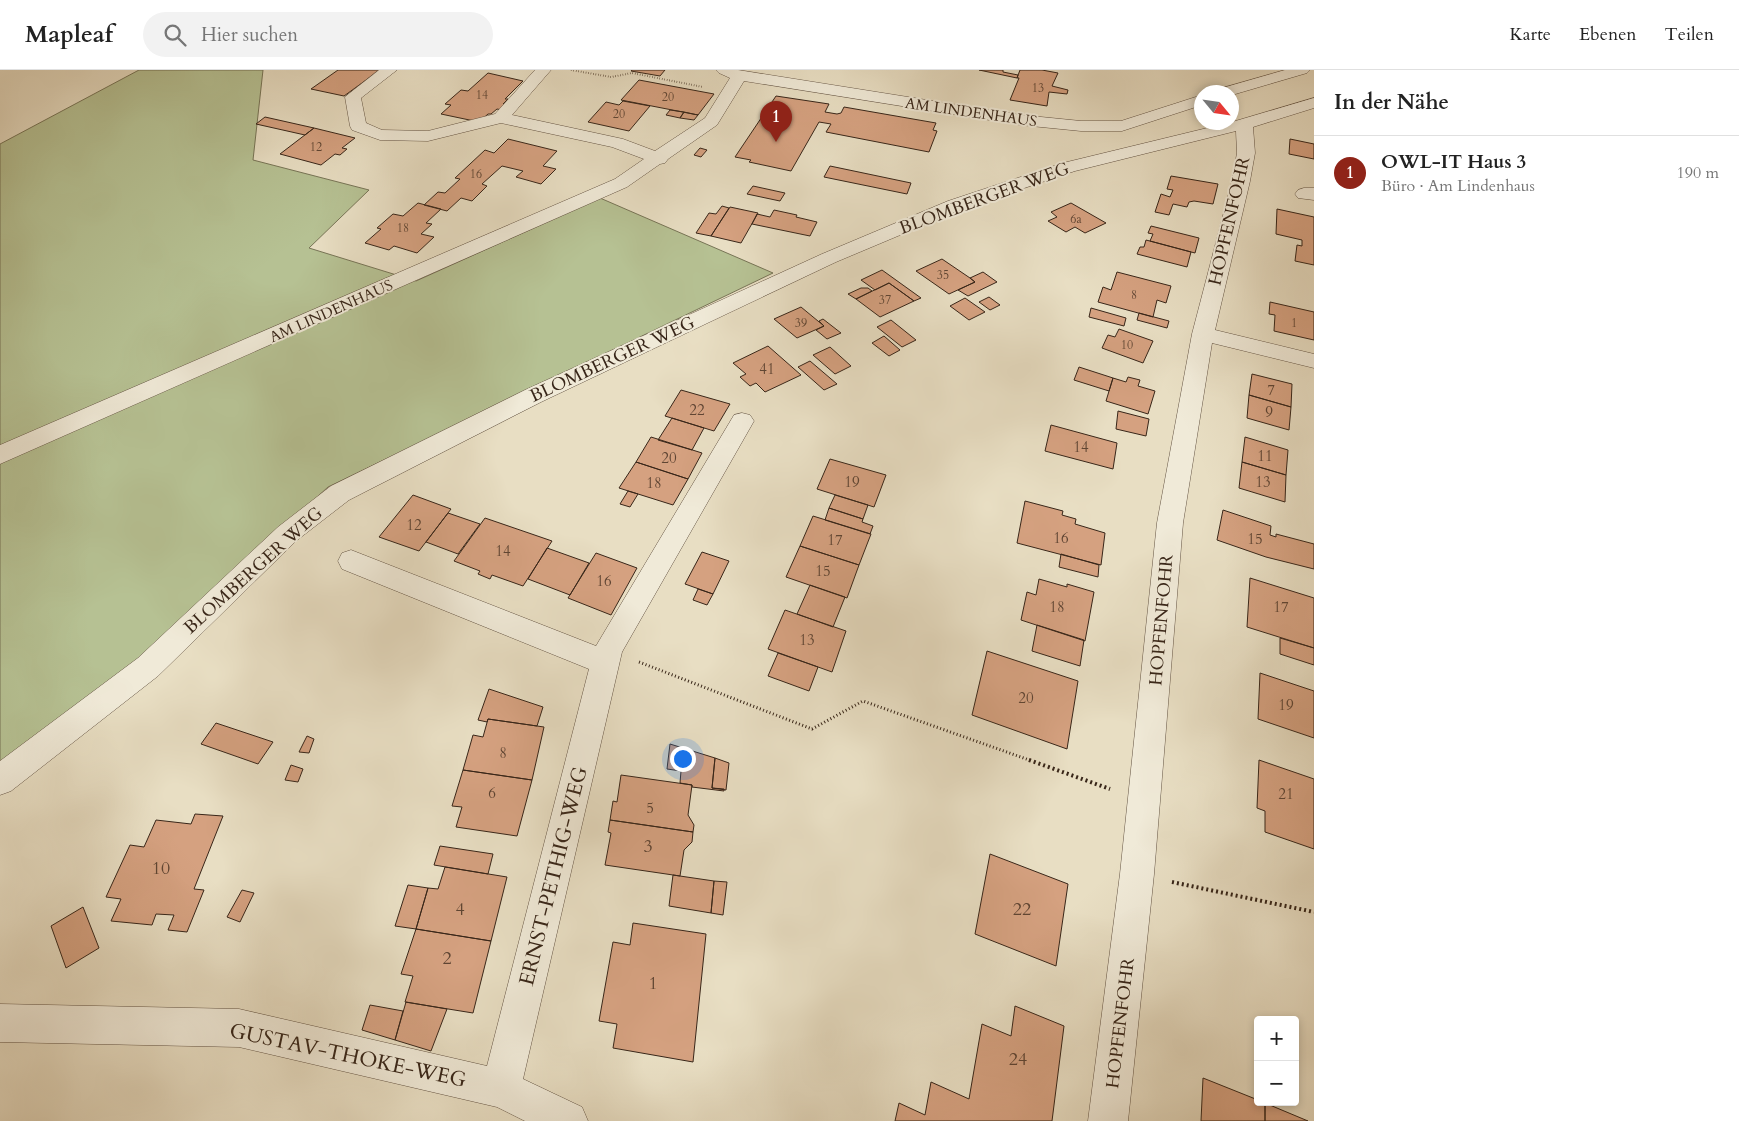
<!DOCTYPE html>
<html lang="de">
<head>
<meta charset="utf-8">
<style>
  :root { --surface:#fff; --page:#f2f2f2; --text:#222; --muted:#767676; --line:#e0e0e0; --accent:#8f2418 }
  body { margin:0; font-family:Cardo,serif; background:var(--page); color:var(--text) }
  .controls { position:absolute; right:15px; bottom:15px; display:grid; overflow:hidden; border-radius:5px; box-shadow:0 2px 8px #0003 }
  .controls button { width:45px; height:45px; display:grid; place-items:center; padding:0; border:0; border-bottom:1px solid var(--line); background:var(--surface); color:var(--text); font:25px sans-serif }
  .compass { position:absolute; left:1194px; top:15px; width:45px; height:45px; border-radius:50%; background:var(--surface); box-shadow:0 2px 8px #0003; rotate:119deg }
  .you { position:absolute; left:682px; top:688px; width:18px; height:18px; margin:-12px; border:4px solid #fff; border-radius:50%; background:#1a73e8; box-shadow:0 0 0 8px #1a73e833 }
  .badge { display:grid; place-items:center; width:32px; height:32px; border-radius:50%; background:var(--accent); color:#fff; font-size:16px; font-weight:700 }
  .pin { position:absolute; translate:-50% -41px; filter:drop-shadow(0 1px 2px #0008) }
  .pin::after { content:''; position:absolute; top:26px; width:18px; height:15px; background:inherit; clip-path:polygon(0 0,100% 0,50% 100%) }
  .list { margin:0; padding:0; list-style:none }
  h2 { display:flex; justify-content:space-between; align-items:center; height:65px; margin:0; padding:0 20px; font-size:21px }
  h2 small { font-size:16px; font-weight:400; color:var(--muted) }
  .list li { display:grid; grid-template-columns:32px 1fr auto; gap:15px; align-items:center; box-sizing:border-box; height:75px; padding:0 20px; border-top:1px solid var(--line) }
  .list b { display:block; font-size:19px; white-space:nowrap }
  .list p { margin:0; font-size:16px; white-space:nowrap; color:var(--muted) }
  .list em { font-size:16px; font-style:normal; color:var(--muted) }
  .icon { flex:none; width:28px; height:28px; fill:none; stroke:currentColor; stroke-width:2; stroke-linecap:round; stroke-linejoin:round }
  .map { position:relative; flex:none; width:1314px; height:1051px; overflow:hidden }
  header { display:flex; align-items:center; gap:30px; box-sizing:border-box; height:70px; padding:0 25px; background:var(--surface); border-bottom:1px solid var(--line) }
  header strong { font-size:24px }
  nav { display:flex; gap:28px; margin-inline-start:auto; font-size:18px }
  .search { width:350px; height:45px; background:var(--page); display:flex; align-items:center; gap:12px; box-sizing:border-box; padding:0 18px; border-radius:28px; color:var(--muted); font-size:19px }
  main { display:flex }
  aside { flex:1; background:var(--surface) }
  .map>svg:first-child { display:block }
  .green { fill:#b6c193; stroke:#777456 }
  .building { fill:#d5a180; stroke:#382619 }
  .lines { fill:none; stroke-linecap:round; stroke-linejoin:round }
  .minor-casing { stroke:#645444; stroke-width:1 }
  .path-far2 { stroke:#382619; stroke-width:2; stroke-dasharray:0.5 2; stroke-linecap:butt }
  .path-far1 { stroke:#382619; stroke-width:3; stroke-dasharray:1 2.5; stroke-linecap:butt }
  .path { stroke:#382619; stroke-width:4; stroke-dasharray:2 3; stroke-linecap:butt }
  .minor { fill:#f0ead8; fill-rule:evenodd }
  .labels { text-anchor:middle; stroke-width:4; stroke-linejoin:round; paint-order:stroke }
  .far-number-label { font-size:12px; fill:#5f4533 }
  .far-street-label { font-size:15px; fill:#382619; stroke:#f0ead8 }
  .number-label { font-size:15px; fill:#5f4533 }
  .street-label { font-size:18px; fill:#382619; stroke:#f0ead8 }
  .near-number-label { font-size:18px; fill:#5f4533 }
  .near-street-label { font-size:21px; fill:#382619; stroke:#f0ead8 }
</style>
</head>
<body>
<header>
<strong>Mapleaf</strong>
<div class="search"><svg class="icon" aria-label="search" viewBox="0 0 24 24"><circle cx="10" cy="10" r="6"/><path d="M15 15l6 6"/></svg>Hier suchen</div>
<nav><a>Karte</a><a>Ebenen</a><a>Teilen</a></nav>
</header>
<main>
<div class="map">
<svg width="1314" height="1051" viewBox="0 0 1314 1051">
  <rect width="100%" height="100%" fill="#e8dec3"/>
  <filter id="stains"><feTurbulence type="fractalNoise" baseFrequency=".004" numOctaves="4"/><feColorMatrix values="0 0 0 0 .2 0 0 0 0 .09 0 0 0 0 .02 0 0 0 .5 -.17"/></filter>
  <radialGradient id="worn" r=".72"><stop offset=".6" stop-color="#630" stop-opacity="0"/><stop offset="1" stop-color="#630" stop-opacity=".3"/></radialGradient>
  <!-- green -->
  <path class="green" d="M139,0H263L253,90L369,120L309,178L416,211L600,128L773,203L328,417L138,591L0,693V74Z"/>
  <!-- building -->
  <path class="building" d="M338,0H380L344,26L311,19Z
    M632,0H665L660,6L631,1Z
    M979,0H1003V2L1018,5L1017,8Z
    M1020,0H1042L1058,3L1052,16L1068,20L1067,24L1049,22L1047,36L1010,30L1019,8H1017Z
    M488,3L523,11L505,29H508L503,34L508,35L502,40L497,39L491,44H488L479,52L441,44L451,35L445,34L461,20L468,21Z
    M639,10L714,24L698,45L621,30Z
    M776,26L829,34L825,42L837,44L841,43L844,37L936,53L933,60L937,61L929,82L826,62L831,54L819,52L791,101L749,92L751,90L735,87Z
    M623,31L650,36L629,61L588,52L606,32L619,35Z
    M670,40L684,42L680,48L666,45Z
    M684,42L698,45L694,50L680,48Z
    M265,47L314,58L305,65L256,54Z
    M314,58L355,68L342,78L347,79L340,85L335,84L321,95L280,84Z
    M508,69L557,81L543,96L556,99L541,114L516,107L523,101L502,96L482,114L487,116L472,131L461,128L447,141L424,135L438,122L445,123L460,109L455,108L485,80L494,83Z
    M1290,69L1314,74V89L1289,84Z
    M700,78L707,80L701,87L694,85Z
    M830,96L911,113L907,124L824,107Z
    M1171,106L1218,114L1213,134L1194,131L1189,132L1187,137L1173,134L1169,145L1155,142L1161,124L1170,127L1173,120L1167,119Z
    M753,116L785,123L780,131L747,124Z
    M418,133L441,139L426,153L432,154L421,164L434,167L417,183L394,176L389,180L365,173L381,159L377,158L393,144L403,146Z
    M1071,133L1106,153L1085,163L1075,157L1066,162L1048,151L1057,147L1051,142Z
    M722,136L729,138L711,166L696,163L709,143L716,144Z
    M730,137L758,143L741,173L711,166Z
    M1277,139L1314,147V195L1295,191L1297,175L1302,176V170L1276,164Z
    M774,140L797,145L796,147L817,152L810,166L752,154L757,144L770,147Z
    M1151,156L1199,168L1195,183L1150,171L1153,164L1148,163Z
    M1146,170L1191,182L1187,197L1137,184L1140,177H1144Z
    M942,189L970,208L975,212L949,224L916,201Z
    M882,200L921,228L914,231L889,213L875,220L861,210Z
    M983,202L997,212L968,226L958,220L975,212L970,208Z
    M1117,202L1171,216L1166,233L1157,230L1153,247L1098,232L1103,217L1111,220Z
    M889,213L914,231L880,247L856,229Z
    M861,218H868L872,221L856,229L848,224Z
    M989,227L1000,235L990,240L979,232Z
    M965,228L985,242L969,250L950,236Z
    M1270,232L1314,242V270L1274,261L1275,245L1269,244Z
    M801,237L824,256L797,268L774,249Z
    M1091,238L1126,248L1124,256L1089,247Z
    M1139,243L1169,251L1167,258L1137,250Z
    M823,249L841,263L827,269L816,260L824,256L819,251Z
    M891,250L916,270L902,277L877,257Z
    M1119,259L1153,271L1143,293L1102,278L1108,265L1115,267Z
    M884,266L900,280L889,286L872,273Z
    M768,276L801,305L765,322L756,313L750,316L740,307L746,304L733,293Z
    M830,277L851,296L835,304L813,285Z
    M810,291L837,314L824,320L798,297Z
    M1079,297L1113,308L1109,321L1074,310Z
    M1252,304L1292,314L1291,337L1249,325Z
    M1128,307L1140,310L1138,316L1155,321L1148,344L1106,331L1113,308L1126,312Z
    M681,320L730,334L714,361L665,346Z
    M1249,325L1291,337L1289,360L1247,348Z
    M1118,341L1149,349L1146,366L1116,359Z
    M672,348L704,358L692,380L658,370Z
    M1051,355L1117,373L1113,399L1045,381Z
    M651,367L702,383L688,409L636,392Z
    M1245,367L1288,380L1286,405L1242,392Z
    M830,389L886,405L874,437L817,419Z
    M636,392L688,409L673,435L619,418Z
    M1242,392L1286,405L1285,432L1239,418Z
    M628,421L638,424L630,437L620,434Z
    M413,425L451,439L419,481L379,467Z
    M835,425L868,435L863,449L829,438Z
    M1025,431L1063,441L1062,445L1076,449L1075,454L1105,463L1101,495L1017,473Z
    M829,438L863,449L862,452L873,456L870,464L825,450Z
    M1223,440L1271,456L1270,465L1276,467V464L1314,474V499L1266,487L1217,470Z
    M448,443L480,454L458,484L426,472Z
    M813,446L871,464L859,495L800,476Z
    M485,448L552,471L523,516L492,505L490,509L478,504L480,501L454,491Z
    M800,476L859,495L847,528L786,507Z
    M547,478L589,493L570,525L528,509Z
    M702,482L729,491L713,524L685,514Z
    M596,483L637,498L611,545L568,528Z
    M1061,484L1099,495L1098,507L1059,497Z
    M1250,508L1314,528V578L1247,557Z
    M1039,509L1067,517V514L1094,522L1085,571L1021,550L1027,522L1036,525Z
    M810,515L845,527L833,557L797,544Z
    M698,519L713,524L707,535L693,530Z
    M785,540L846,561L832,602L768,579Z
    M1037,555L1084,570L1080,596L1032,581Z
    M1280,568L1314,578V595L1280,584Z
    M987,581L1078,611L1067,679L972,645Z
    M778,583L818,597L809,621L768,606Z
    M1260,603L1314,621V668L1258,649Z
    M489,619L543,637L537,656L488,649L487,652L478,650Z
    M488,649L544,657L532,710L463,700L473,665L483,667Z
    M216,653L273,672L258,694L201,674Z
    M307,666L314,669L309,683L299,682Z
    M670,674L715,688L712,718L724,719V721L692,717V715L680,713L681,701L667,699Z
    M715,688L729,693L726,720L712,718Z
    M1259,690L1314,709V779L1265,762V741L1257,738Z
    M291,695L303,699L298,712L285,710Z
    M463,700L532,710L517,766L456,757L462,737L452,736Z
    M621,705L692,715L688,745L694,755L693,762L610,750L613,731L617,732Z
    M195,744L223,746L194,819L204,820L187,862L168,860L174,845L156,844L152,855L111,851L121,829L106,827L130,775L144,777L156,750L191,754Z
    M610,750L693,762L692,772L684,780L680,806L605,795L611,763L608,762Z
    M440,776L493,784L488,804L434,795Z
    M990,784L1068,814L1056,896L975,864Z
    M445,797L507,807L491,871L416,859L428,818L438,819Z
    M673,805L714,811L711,843L669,836Z
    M714,811L727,812L723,845L711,843Z
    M408,815L428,818L416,859L395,856Z
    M242,820L254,823L240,852L227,847Z
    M83,837L99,878L66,898L51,856Z
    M633,853L706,864L693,992L613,978L617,954L599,951L613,872L630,875Z
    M416,859L491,871L473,943L405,932L413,906L401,904Z
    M406,932L447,939L431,981L395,970Z
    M370,935L403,941L395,970L362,960Z
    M1015,936L1064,956L1052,1051H895L899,1033L925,1045L931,1012L969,1029L982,954L1011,966Z
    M1203,1008L1258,1030V1032L1265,1033V1051H1201Z
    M1265,1033L1308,1051H1265Z"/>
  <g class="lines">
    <!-- minor casing -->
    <g class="minor-casing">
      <path id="minor" d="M379,0H397L361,28L366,53L382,60L428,61L495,44L535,0H551L512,45L623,69L655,81L705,48L730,8L719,3L716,0H738L1021,45L1081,51H1121L1202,25V35L1122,61H1081L1021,55L744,11L717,55L668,89L665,93L660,94L627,117L0,394V375L615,109L644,89L612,77L501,53L428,71L380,70L352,60L350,56L345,27Z
        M1285,0H1310L1307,3L1232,25V22H1217L1219,19Z
        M1314,28V38L1253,57L1255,83L1250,111L1215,260L1314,284V298L1212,273L1183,453L1154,804L1128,1051H1088L1120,804L1157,453L1192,264L1232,111L1237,83L1236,61L1075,101L962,139L836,192L541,332L349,430L296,471L158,606L11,721L0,725V691L138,588L278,457L331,416L525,320L822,184L948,131L1063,93L1232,52Z
        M1304,118H1314V130L1298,128L1295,124L1298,120Z
        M742,343L750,345L754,351L622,582L523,1009L582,1037L588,1051H525L497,1037L239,977L0,972V934L239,939L487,996L589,599L342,499L338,491L342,483L351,480L596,576L734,345Z"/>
    </g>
    <!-- path-far2 -->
    <path class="path-far2" d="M571,0L611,7L632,3L703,17"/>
    <!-- path-far1 -->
    <path class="path-far1" d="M639,592L812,659L863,631L1032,691"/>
    <!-- path -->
    <path class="path" d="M1029,690L1110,719
      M1172,812L1314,842"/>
    <!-- minor -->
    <use href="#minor" class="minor"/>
  </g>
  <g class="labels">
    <!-- far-number labels -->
    <g class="far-number-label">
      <text x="1038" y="22">13</text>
      <text x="482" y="29">14</text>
      <text x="668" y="31">20</text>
      <text x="619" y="48">20</text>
      <text x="316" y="81">12</text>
      <text x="476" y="108">16</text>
      <text x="1076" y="153">6a</text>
      <text x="403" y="162">18</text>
      <text x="943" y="209">35</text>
      <text x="1134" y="229">8</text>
      <text x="885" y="234">37</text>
      <text x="801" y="257">39</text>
      <text x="1294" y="257">1</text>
      <text x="1127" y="279">10</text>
    </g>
    <!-- far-street labels -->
    <g class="far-street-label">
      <text transform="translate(971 42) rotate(8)" y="5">AM LINDENHAUS</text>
      <text transform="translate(331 241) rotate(-24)" y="5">AM LINDENHAUS</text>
    </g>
    <!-- number labels -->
    <g class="number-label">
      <text x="767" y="304">41</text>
      <text x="1271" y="325">7</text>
      <text x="697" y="345">22</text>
      <text x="1269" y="347">9</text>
      <text x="1081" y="382">14</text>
      <text x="1265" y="391">11</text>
      <text x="669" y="393">20</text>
      <text x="852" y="417">19</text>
      <text x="1263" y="417">13</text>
      <text x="654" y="418">18</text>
      <text x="414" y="460">12</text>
      <text x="1061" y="473">16</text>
      <text x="1255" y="474">15</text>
      <text x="835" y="475">17</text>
      <text x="503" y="486">14</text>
      <text x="823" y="506">15</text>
      <text x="604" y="516">16</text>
      <text x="1057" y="542">18</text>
      <text x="1281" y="542">17</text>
      <text x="807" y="575">13</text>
      <text x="1026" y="633">20</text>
      <text x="1286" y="640">19</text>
      <text x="503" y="688">8</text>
      <text x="492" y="728">6</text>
      <text x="1286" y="729">21</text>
      <text x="650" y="743">5</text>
    </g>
    <!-- street labels -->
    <g class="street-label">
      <text transform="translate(984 128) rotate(-20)" y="6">BLOMBERGER WEG</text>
      <text transform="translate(1229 151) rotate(-77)" y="6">HOPFENFOHR</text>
      <text transform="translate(612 289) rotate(-25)" y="6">BLOMBERGER WEG</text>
      <text transform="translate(253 500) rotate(-42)" y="6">BLOMBERGER WEG</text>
      <text transform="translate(1161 550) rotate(-85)" y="6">HOPFENFOHR</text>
      <text transform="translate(1120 953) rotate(-83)" y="6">HOPFENFOHR</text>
    </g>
    <!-- near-number labels -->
    <g class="near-number-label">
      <text x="648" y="782">3</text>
      <text x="161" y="804">10</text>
      <text x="460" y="845">4</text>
      <text x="1022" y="845">22</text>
      <text x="447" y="894">2</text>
      <text x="653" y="919">1</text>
      <text x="1018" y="995">24</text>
    </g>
    <!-- near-street labels -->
    <g class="near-street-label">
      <text transform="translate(553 806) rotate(-76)" y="7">ERNST-PETHIG-WEG</text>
      <text transform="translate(348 985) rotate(12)" y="7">GUSTAV-THOKE-WEG</text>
    </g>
  </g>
  <rect width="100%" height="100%" filter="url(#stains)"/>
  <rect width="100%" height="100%" fill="url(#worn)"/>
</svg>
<div class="controls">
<button>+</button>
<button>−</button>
</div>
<svg class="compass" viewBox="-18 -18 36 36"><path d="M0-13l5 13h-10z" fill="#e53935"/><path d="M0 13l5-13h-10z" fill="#767676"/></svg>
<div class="you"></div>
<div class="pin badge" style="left:776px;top:72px">1</div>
</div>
<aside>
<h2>In der Nähe<small></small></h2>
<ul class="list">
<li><span class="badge">1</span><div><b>OWL-IT Haus 3</b><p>Büro · Am Lindenhaus</p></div><em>190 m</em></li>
</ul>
</aside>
</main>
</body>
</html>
